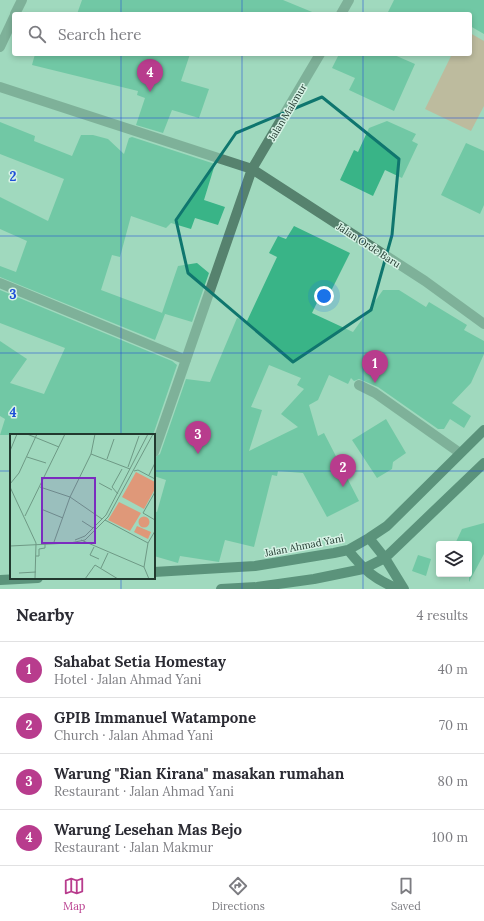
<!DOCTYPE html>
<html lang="en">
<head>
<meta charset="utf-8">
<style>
  :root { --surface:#fff; --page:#f2f2f3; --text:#2b2b33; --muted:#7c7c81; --line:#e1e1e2; --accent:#b83c8d }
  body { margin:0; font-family:Lora,serif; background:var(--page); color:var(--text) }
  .controls { position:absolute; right:12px; bottom:12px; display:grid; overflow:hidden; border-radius:4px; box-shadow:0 2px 6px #0003 }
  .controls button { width:36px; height:36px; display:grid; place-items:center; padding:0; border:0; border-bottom:1px solid var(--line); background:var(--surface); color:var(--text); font:20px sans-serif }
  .you { position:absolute; left:324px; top:296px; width:14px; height:14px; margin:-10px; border:3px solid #fff; border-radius:50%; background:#1a73e8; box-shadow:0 0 0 6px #1a73e833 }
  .badge { display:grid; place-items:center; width:26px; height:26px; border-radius:50%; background:var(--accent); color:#fff; font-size:13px; font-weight:700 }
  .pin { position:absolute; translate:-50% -33px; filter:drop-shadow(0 1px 2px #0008) }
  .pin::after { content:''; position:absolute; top:21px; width:14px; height:12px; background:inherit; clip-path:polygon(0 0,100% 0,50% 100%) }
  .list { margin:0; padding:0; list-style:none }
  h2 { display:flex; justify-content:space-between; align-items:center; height:52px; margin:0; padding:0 16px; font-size:17px }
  h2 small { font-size:13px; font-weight:400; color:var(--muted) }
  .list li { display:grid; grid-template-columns:26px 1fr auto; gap:12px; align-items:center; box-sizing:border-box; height:56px; padding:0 16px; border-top:1px solid var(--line) }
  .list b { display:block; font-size:15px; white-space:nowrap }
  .list p { margin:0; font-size:13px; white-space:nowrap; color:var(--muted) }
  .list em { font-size:13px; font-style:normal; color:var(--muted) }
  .icon { flex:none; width:22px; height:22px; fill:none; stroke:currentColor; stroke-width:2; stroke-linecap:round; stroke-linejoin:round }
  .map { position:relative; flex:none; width:484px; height:589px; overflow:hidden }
  .search { position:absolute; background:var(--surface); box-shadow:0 2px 6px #0003; left:12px; right:12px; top:12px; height:44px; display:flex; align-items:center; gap:10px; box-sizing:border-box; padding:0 14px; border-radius:4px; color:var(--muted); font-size:15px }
  .sheet { height:276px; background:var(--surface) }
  nav { display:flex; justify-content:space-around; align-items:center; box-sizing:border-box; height:56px; border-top:1px solid var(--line); background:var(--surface); font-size:11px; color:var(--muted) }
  nav a { display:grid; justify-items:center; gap:2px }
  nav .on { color:var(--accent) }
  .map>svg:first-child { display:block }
  .green { fill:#df9879 }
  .building { fill:#39b487; fill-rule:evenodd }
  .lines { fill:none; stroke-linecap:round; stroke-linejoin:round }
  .minor { stroke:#56826e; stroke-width:10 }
  .major { stroke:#073f2c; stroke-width:10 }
  .marked { fill:none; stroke:#0f766e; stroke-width:3; stroke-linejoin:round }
  .grid { fill:none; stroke:#1d4ed8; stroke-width:1; stroke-opacity:0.55 }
  .labels { text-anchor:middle; stroke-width:3; stroke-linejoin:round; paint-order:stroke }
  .street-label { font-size:10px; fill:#22392f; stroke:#d6f2e5 }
  .inset-road { fill:none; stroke:#6e9985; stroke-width:1 }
  .view { fill:#7b2cbf; fill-opacity:0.15; stroke:#7b2cbf; stroke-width:2 }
  .inset-edge { fill:none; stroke:#22392f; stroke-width:2 }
  .grid-label { font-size:13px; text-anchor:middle; font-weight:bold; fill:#1d4ed8; stroke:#d6f2e5; stroke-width:3; stroke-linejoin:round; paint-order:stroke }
</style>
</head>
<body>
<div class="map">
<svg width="484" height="589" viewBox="0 0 484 589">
  <rect width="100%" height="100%" fill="#a0d9be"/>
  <!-- green -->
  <path class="green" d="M470,33L484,41V106L471,131L425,109L452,54H470Z"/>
  <!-- building -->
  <path class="building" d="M82,0H283L317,14H77Z
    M394,0H484V34L470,26V14H387Z
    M35,54H190L181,81L209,89L199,118L172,110L163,133L136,125L145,98L137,95L138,91L32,65Z
    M339,54H392L415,64L394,111L349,90L355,78L332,68Z
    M387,121L416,134L412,141L418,144L402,178L385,170L373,196L340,180L354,150L358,152L369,128Z
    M0,122L35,136L34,141L72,156L81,135H93L108,139L124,154L129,138L132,137L215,164L204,200L225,207L218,225L195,218L191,229L171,223L166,228L131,216L120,257L112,255L101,290L165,314L155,340L0,277V266L16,272L27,241L0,229V197L48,221L64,179L0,154Z
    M466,143L484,151V205L480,214L441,195Z
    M294,226L350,253L331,291L324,288L312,313L353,332L383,290H399L426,307L429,302L467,325L464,330L484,341V354L471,383L452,403L471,416L464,428L450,419L444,429H438L378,387L359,379L354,381L351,378L348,384L329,375L318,400L309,405L318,436L324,433L359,501L327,517L303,473L278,471L277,476L272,475L254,547L225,540L219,562L180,556L178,563L154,556V511L157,512L166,480L154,476V458L160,454L186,379L210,382L237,318L247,321L277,257L269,253L278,236L286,239ZM269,365L301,378L297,385L304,389L281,414L298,427L249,451L262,410L251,407Z
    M197,263L209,273L192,322L162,313L178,266Z
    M0,290L172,361L177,365L153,435H0L5,419L0,416V341L27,359L10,383L44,394L65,348L0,323Z
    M386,419L406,453L393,462L392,469L377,478L352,440Z
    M484,523V554L469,582V544H455L462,529Z
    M418,555L431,559L426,576L412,571Z"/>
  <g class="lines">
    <!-- minor -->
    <path class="minor" d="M15,14L22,0
      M341,14L349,0
      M0,47L14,17
      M0,87L252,169L425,281L484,324
      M0,283L186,360
      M359,385L375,393L460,453
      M154,452L252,169L320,54"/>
    <!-- major -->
    <path class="major" d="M369,538L385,558L404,589
      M348,550C364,570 374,579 398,589
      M154,572L255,566L334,553L348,550L369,538L387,526L484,430
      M0,580L38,578
      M221,589L257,587L314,579L363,569L385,558L484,463"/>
  </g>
  <!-- marked area -->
  <path d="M0 0H484V589H0ZM322,97L399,159L392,235L371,310L293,362L188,273L176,220L236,133Z" fill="#a0d9be" fill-opacity=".55" fill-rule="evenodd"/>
  <path class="marked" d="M322,97L399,159L392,235L371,310L293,362L188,273L176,220L236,133Z"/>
  <!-- grid -->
  <path class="grid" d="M121,0V14M242,0V14M363,0V14M121,54V435M242,54V589M363,54V589M0,118H484M0,236H484M0,353H484M0,471H11M154,471H484M121,578V589"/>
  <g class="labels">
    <!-- street labels -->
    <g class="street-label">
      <text transform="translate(287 112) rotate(-59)" y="4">Jalan Makmur</text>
      <text transform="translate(369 245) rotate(33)" y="4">Jalan Orde Baru</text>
      <text transform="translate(304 545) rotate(-11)" y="4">Jalan Ahmad Yani</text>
    </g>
  </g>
  <!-- overview -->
  <g transform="translate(10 434)">
    <rect width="145" height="145" fill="#a0d9be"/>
    <path d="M126,38L145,48V55L134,75L112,63ZM109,68L131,79L120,97L98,86ZM128.5 88a5.5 5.5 0 1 1 11 0a5.5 5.5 0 1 1-11 0ZM127,92L141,98L138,105L124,98Z" fill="#df9879"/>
    <path class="inset-road" d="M17,0L49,13M0,17L7,0M81,20L120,35M17,23L36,29M97,25L104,5M118,33L129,2M124,37L128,36L145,45M139,41L145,29M89,49L102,56M0,50L9,39L27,0M0,53L26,109L25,145M30,53L60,63L92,85M145,58L133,79L145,86M108,60L102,53L112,35M31,75L53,84M15,82L55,0M95,86L138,109M72,87L83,94M65,106L75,102L96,81L138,0M71,106L134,133L139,145M44,108L60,63L81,20L85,0M0,112L60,109L75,106L98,83L143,0M84,113L80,121L89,125M26,122H29V115L35,114V110M134,133L138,109L145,97M91,134L98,119M9,139L26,138M75,145L85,131L108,145"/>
    <path class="view" d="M32,44H85V109H32Z"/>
    <rect width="145" height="145" class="inset-edge"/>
  </g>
  <g class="grid-label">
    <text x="13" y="181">2</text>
    <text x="13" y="299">3</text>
    <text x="13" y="417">4</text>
  </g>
</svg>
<div class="controls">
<button><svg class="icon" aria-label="layers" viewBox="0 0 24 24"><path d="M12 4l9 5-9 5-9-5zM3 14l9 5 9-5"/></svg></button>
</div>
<div class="you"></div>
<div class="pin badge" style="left:375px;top:383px">1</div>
<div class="pin badge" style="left:343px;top:487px">2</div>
<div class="pin badge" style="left:198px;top:454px">3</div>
<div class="pin badge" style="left:150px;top:92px">4</div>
<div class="search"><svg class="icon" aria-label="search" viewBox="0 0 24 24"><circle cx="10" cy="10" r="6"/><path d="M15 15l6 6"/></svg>Search here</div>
</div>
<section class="sheet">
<h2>Nearby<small>4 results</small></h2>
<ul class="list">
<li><span class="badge">1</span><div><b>Sahabat Setia Homestay</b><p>Hotel · Jalan Ahmad Yani</p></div><em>40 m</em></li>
<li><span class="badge">2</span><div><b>GPIB Immanuel Watampone</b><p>Church · Jalan Ahmad Yani</p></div><em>70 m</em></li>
<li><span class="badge">3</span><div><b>Warung &quot;Rian Kirana&quot; masakan rumahan</b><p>Restaurant · Jalan Ahmad Yani</p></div><em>80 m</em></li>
<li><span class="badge">4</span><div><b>Warung Lesehan Mas Bejo</b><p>Restaurant · Jalan Makmur</p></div><em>100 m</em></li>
</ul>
</section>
<nav>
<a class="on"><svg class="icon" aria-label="map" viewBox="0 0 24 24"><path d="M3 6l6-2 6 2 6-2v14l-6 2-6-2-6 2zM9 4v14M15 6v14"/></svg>Map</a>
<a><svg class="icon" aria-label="directions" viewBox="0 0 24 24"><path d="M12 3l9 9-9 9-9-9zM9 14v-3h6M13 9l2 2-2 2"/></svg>Directions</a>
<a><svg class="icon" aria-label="saved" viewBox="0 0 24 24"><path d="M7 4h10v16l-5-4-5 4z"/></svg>Saved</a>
</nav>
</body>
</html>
